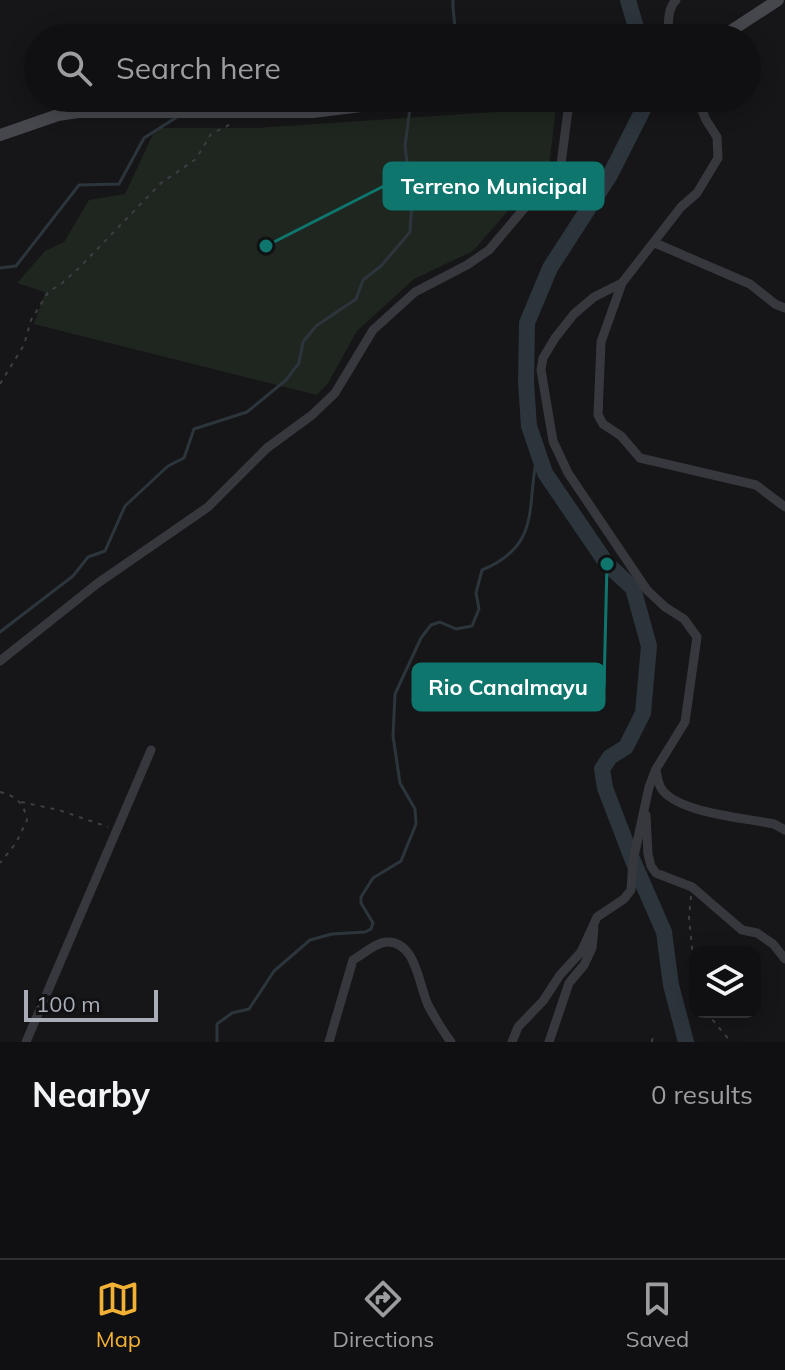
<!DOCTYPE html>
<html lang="en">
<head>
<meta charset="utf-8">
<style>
  :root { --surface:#101012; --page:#19191b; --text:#f1f3f6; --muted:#9c9d9f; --line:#303032; --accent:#f2b134 }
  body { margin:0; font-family:Mulish,sans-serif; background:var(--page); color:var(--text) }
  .controls { position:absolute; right:24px; bottom:24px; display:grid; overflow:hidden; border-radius:16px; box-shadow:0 4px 20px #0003 }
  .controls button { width:72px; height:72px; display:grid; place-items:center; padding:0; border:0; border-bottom:2px solid var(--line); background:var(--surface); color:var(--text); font:40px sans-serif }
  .scale { position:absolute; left:24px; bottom:20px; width:134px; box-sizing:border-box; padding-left:8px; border:4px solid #a8adb8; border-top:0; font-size:22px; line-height:28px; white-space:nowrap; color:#a8adb8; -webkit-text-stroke:6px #111113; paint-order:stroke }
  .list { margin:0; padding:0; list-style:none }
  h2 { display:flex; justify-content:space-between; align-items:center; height:104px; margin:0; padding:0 32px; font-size:34px }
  h2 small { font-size:26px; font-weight:400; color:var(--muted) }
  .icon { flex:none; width:44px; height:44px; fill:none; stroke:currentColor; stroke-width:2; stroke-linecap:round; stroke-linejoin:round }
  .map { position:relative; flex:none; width:785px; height:1042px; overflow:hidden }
  .search { position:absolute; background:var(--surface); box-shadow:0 4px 20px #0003; left:24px; right:24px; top:24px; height:88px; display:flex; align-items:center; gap:20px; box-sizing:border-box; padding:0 28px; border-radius:44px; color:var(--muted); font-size:30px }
  .sheet { height:216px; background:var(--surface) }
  nav { display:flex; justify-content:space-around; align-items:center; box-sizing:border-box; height:112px; border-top:2px solid var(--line); background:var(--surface); font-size:22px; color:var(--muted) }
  nav a { display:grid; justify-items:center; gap:4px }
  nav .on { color:var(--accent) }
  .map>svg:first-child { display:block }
  .green { fill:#1e261f }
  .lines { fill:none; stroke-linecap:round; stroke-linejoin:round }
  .stream { stroke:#2c353c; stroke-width:3 }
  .river { stroke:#2c353c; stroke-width:16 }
  .path { stroke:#3d3f44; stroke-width:2; stroke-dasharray:4 6; stroke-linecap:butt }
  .street { stroke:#37383d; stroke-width:9 }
  .secondary { stroke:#45474d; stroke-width:12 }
  .leader { fill:none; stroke:#0f766e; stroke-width:3 }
  .callout-dot { fill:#0f766e; stroke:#111113; stroke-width:3 }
  .callout { fill:#0f766e; stroke:#0f766e; stroke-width:3 }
  .callout-label { font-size:22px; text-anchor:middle; font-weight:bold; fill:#fff }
</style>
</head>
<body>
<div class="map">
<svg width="785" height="1042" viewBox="0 0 785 1042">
  <rect width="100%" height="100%" fill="#161618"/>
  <!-- green -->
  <path class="green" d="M557,99L548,175L520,197L473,251L414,279L357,331L328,383L317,395L34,324L45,292L17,283L45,251L64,242L89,200L125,194L156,128H256L525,110Z"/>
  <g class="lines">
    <!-- stream -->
    <path class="stream" d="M453,0C452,14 457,25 454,38
      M193,105L202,98
      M0,268L16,266L79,185L119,184L144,138L177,117
      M0,632L73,576L88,557L105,551L125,506L168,466L184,458L194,429L247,412L286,380L299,363L303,342L316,326L356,299L363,280L381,266L410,232L412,200L405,146L410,108
      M217,1042V1024L232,1013L249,1009L274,971L310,940L332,934L365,932L371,929L373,923L361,903V897L373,878L401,861L416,824L415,809L400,783L393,736L395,694L421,638L431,625L440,622L456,629L472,626L479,609L476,593L482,570C544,544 525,504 538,452"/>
    <!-- river -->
    <path class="river" d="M628,0L639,38
      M649,98L610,175L550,268L527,323L526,383L529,426L545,473L607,564L633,588L649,646L643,713L626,747L610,757L602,769L605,788L633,861L664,932L671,985L686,1042"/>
    <!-- path -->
    <path class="path" d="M0,384L24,345L31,320L49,291L60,285L79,268L161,183L196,159L211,134L233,123
      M0,792C16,796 24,803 27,820L16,843L0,863
      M21,802L59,810L108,827
      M691,896L689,917L695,977
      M706,1012L731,1042
      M652,1042L653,1033"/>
    <!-- street -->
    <path class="street" d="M669,38C668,26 667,9 676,0
      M697,98L706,120L717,137L718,158L697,193L681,207L622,283L601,342L598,415L603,424L621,436L640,458L756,485L785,507
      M655,243L750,284L775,304L785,308
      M0,661L98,583L208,507L267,448L312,415L335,393L373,330L415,292L467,265L489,250L527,205L548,193L556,182L561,164L569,103L572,98
      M656,769C657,775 658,783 661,788C676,813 746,818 774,824L785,830
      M646,815L648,854L651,866L656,873L692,887L742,930L757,933L773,944L785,959
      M26,1042L151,750
      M329,1042L353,960C362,955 375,943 386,942C416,940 419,986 428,1005C435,1018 442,1030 451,1042
      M512,1042L518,1027L543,1001L560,975L581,952L597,917L624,899L631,890L633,861L649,787L656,769L685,722L697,637L684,619L665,607L647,590L568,473L553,441L541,370L543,358L555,338L574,314L594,297L622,283
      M549,1042L569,983L584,965L592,948L594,928"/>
    <!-- secondary -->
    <path class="secondary" d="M720,38L778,0
      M0,135L58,115L78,112H313L425,98"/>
  </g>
  <!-- callouts -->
  <path class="leader" d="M266 246L384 186M607 564L604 687"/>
  <g class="callout-dot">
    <circle cx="266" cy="246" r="8"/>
    <circle cx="607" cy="564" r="8"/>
  </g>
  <g class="callout">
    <rect x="384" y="163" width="219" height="46" rx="8"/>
    <rect x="413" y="664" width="191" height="46" rx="8"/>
  </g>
  <g class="callout-label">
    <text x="494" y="194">Terreno Municipal</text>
    <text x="508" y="695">Rio Canalmayu</text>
  </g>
</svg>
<div class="controls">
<button><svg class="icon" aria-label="layers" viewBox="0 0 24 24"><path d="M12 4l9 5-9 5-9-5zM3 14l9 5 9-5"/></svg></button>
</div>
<div class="scale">100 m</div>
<div class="search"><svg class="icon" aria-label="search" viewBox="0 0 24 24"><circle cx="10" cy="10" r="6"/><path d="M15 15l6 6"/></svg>Search here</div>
</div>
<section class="sheet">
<h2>Nearby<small>0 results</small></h2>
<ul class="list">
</ul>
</section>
<nav>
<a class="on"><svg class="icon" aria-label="map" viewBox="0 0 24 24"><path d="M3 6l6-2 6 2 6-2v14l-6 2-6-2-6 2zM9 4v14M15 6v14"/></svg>Map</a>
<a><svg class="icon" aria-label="directions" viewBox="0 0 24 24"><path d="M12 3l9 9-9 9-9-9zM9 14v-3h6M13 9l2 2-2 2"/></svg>Directions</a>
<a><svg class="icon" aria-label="saved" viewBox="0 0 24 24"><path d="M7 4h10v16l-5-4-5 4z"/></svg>Saved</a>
</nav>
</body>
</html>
